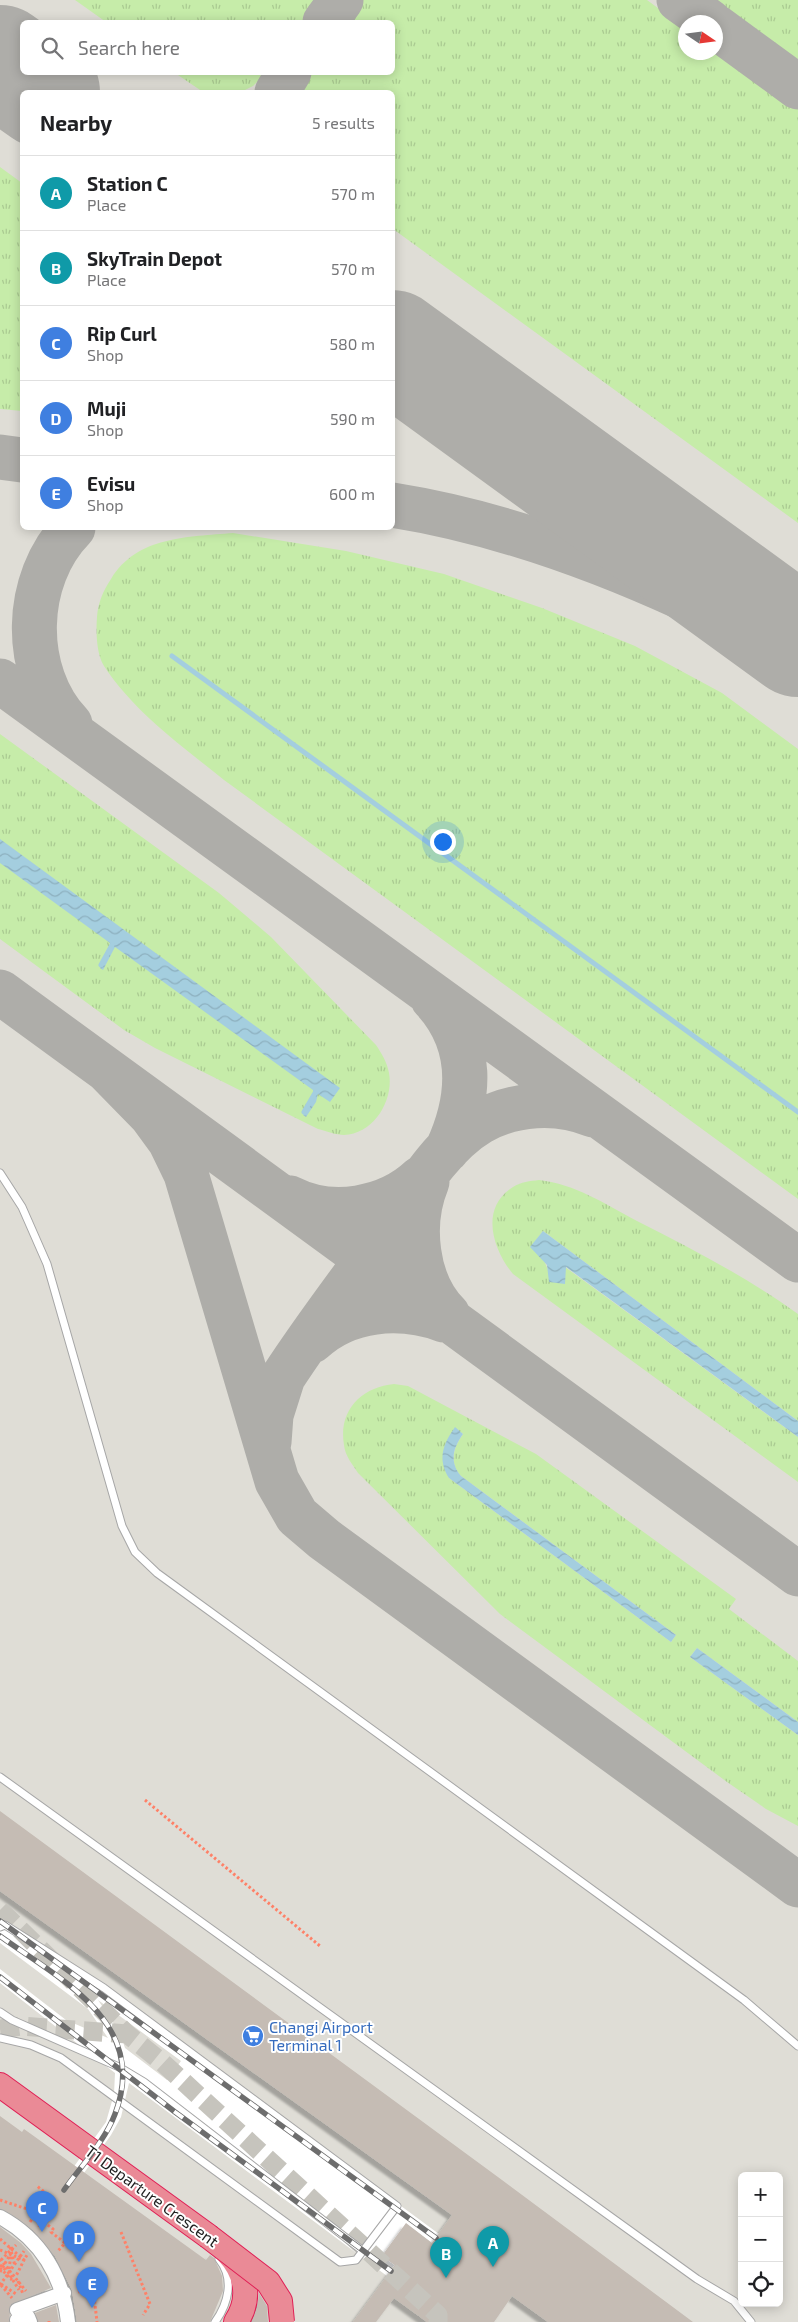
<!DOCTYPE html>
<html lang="en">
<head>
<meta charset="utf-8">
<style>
  :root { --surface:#fff; --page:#f2f2f2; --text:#202124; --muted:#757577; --line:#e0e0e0; --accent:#ce0d00 }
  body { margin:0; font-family:"Exo 2",sans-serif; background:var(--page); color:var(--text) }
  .controls { position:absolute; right:15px; bottom:15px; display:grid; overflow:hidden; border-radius:8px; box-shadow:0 2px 12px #0003 }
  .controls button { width:45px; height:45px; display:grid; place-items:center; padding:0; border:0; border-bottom:1px solid var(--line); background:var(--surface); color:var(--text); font:25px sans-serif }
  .compass { position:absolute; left:678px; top:15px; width:45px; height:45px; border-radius:50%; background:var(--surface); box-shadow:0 2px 12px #0003; rotate:103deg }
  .you { position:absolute; left:442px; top:841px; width:18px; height:18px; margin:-12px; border:4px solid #fff; border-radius:50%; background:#1a73e8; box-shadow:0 0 0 8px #1a73e833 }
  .badge { display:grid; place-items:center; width:32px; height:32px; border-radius:50%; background:var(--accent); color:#fff; font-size:16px; font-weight:700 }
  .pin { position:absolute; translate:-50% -41px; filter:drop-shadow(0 1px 2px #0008) }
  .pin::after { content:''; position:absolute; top:26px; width:18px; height:15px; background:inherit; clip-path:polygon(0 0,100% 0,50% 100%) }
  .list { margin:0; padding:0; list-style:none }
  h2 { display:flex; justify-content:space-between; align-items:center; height:65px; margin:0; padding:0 20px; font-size:21px }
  h2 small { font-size:16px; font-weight:400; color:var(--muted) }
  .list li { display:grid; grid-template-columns:32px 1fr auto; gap:15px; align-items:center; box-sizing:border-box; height:75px; padding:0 20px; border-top:1px solid var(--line) }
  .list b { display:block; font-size:19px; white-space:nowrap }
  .list p { margin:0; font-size:16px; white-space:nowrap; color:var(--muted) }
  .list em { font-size:16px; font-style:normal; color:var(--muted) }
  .icon { flex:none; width:28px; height:28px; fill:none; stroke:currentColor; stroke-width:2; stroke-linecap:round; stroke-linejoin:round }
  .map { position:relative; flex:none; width:798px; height:2322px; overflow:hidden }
  .search { position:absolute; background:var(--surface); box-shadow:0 2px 12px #0003; left:20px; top:20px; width:375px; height:55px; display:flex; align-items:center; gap:12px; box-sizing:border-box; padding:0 18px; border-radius:8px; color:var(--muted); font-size:19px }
  .panel { position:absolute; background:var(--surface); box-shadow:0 2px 12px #0003; left:20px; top:90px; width:375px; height:440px; border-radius:8px }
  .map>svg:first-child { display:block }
  .airport { fill:#dfddd6; fill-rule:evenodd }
  .grass { fill:url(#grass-tufts); fill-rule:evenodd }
  .water { fill:url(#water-waves) }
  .pier { fill:#fff; fill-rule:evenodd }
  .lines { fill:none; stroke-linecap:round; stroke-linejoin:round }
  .stream { stroke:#a4cedf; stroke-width:5 }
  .taxiway { stroke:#aeada9; stroke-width:45 }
  .runway { stroke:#aeada9; stroke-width:112 }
  .building { fill:#c5bcb4; filter:url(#shadow) }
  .secondary-tunnel { stroke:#c6c4bd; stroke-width:19; stroke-dasharray:19 9; stroke-linecap:butt }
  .lane-casing { stroke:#a6a6a6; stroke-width:9 }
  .street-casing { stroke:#a6a6a6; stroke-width:16 }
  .highway-casing { stroke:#e01f55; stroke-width:26 }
  .path { stroke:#fe8168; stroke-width:3; stroke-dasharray:2.5 2.5; stroke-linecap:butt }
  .lane { stroke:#fff; stroke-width:7 }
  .street { stroke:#fff; stroke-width:14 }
  .highway { stroke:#ea8a96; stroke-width:24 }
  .rail-casing { stroke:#6d6d6d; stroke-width:5.5 }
  .rail { stroke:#fff; stroke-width:4; stroke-dasharray:11; stroke-linecap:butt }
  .highway-bridge-casing { stroke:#e01f55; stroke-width:26; stroke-linecap:butt }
  .highway-bridge { stroke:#ea8a96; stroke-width:24 }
  .labels { text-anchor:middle; stroke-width:4; stroke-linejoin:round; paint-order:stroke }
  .shop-label { font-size:16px; fill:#366cbe; stroke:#fff; text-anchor:start }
  .street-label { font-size:16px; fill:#1f1f1f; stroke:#fff }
</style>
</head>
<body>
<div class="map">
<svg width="798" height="2322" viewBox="0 0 798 2322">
  <defs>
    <pattern id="grass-tufts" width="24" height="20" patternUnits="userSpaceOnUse" patternTransform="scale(1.25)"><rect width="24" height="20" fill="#c6eca9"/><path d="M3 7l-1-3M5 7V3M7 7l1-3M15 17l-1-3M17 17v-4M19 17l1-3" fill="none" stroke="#aaca91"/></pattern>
    <pattern id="water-waves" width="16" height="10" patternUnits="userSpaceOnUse" patternTransform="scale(1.25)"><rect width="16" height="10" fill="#a4cedf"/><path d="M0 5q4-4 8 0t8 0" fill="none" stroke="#8db0bf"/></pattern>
    <filter id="shadow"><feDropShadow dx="-4.5" dy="4.5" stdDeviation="1" flood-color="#0004"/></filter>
  </defs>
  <rect width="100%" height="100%" fill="#f0ede5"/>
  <!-- airport -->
  <path class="airport" d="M0,0H798V2322H0ZM22,22H392V72H22ZM686,22H716V52H686ZM22,92H392V528H22ZM742,2176H779V2303H742Z"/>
  <!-- grass -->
  <path class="grass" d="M75,0H320L304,22H106Z
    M363,0H647L685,28L686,52H716V50L798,109V523L393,229L392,92H296L311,73L392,72V22H347Z
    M711,0H798V63Z
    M175,73H266L253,86L241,92H203Z
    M0,167L22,183V411L0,409Z
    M233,533L346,551L444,574L542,608L635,646L722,693L798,749V1199L224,780C182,746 134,712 104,666C96,653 96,631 97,617C98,603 103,591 111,579C137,536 188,537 233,533Z
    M0,734L219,893L271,937L376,1045C382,1054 387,1062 389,1073C394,1100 374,1134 344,1135C336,1135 326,1131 318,1129L155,1048L124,1030L0,939Z
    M539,1180C575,1184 605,1204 637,1221C692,1249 747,1277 798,1314V1421L543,1231L531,1247L543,1258L550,1275L565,1284V1267L798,1437V1482L513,1274C493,1250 479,1208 513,1187C521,1182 530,1181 539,1180Z
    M394,1384L408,1386L536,1454L736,1599L729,1609L798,1661V1722L697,1648L690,1657L798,1735V1826L766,1809L727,1782L500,1614L358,1473C353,1465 345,1456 344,1445C338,1410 362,1387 394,1384ZM455,1428L463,1434C453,1448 449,1463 461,1476L676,1635L671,1642L449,1478Z"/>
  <!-- water -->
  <path class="water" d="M0,839L340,1088L330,1102L318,1094L316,1102L306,1117L303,1115L313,1100V1090L115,947L103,970L100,968L109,953L110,943L0,863Z
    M543,1231L798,1421V1437L566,1267L565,1284L549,1282L547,1265L530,1247Z
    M455,1427L463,1434C453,1448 449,1462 461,1476L676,1635L671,1642L449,1478C437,1459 443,1444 455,1427Z
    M697,1648L798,1722V1735L690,1657Z"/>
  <!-- pier -->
  <path class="pier" d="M0,1916L214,2068L439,2234L432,2243L406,2224L382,2256L395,2265L387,2276L129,2083L121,2117L111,2135L69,2194L60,2186L106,2122L114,2094L115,2073L0,1983V1969L66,2020L108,2038L88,2009L0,1943ZM98,2000L181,2061L167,2080L125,2048L120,2033Z"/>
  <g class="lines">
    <!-- stream -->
    <path class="stream" d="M172,656L798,1112
      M101,965L112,945
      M304,1112L315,1093"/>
    <!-- taxiway -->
    <path class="taxiway" d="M679,0L710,22
      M325,22L341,0
      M716,27L798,87
      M29,82L48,92
      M277,92L289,72
      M0,457L22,460
      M392,505C536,528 670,588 798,654
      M0,681L798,1260
      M70,724C21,672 23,579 73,528
      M0,992L798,1574
      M433,999C475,1044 471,1098 447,1150
      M108,1071L151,1115L170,1141L186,1174L277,1481L297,1516L324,1539L798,1885
      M427,1182C410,1223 415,1282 448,1315
      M290,1198C331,1219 387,1210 421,1178
      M312,1341C347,1308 400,1304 444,1320
      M269,1442L271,1415L283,1377C314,1329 349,1284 382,1238C409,1200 439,1146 480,1122C514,1103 557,1100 593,1115"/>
    <!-- runway -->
    <path class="runway" d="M0,61L44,92
      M392,346L798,641"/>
  </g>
  <!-- building -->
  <path class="building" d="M0,1811L502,2180L693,2322H548L512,2296L494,2322H427L394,2298L376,2322H353L395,2265L382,2256L406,2223L432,2243L452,2215L0,1891Z
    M0,2116L22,2132L24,2129L206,2260L210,2255L214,2258L222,2276L223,2291L210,2322H77L72,2290L55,2256L33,2230L19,2219L0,2208Z
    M0,2227L21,2243L31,2254L51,2288L11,2304L9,2322H0Z
    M259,2293L267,2306L268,2322H252L257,2308Z
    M56,2305L59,2322H39L35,2313Z"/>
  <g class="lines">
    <!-- secondary-tunnel -->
    <path class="secondary-tunnel" d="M0,1910L127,2034L163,2063L438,2315V2322
      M0,2029L21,2026L127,2034"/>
    <!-- lane casing -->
    <g class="lane-casing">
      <path id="lane" d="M0,1173L22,1207L47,1264L122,1526L135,1552L157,1573L744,2000L798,2046
        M0,1777L697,2279L734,2301L751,2322
        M0,1927L5,1925L104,1988L397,2206L356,2260L340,2262L61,2058L31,2045L0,2038
        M0,2012L12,2020L119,2067L144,2082L363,2251
        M215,2322C228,2304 235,2279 219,2259"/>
    </g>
    <!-- street casing -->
    <g class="street-casing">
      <path id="street" d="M0,2217C41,2239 63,2277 68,2322
        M17,2310L64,2293
        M17,2320L28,2317L30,2322"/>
    </g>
    <!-- highway casing -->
    <g class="highway-casing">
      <path id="highway" d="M0,2085L208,2236
        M227,2252C246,2272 252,2298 236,2322"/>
    </g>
    <!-- path -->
    <path class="path" d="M145,1800L320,1946
      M46,2199L52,2203
      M0,2200L30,2210L40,2224L39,2227
      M34,2215L48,2195L37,2186
      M30,2222L35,2215L53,2229L51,2232L65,2243L58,2251
      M121,2232L150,2304L143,2315
      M0,2239L24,2260L27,2255
      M10,2247L15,2266
      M0,2250L24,2260L16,2276
      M0,2259L26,2291
      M1,2260L16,2245
      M0,2265L8,2272L19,2290
      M0,2268L12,2280
      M9,2269L11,2255
      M0,2272L11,2253
      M18,2281L23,2294
      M1,2284L16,2294
      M0,2285L24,2251
      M1,2285L12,2298
      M78,2292L93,2287L97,2322
      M49,2322V2321"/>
    <!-- lane -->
    <use href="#lane" class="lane"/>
    <!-- street -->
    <use href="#street" class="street"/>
    <!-- highway -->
    <use href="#highway" class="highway"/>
    <!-- rail casing -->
    <g class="rail-casing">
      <path id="rail" d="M0,1921L436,2238
        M0,1936C61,1980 150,2023 115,2114C105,2141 81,2166 64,2190
        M0,1977L175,2112L391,2271"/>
    </g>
    <!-- rail -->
    <use href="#rail" class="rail"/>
    <!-- highway-bridge casing -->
    <g class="highway-bridge-casing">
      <path id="highway-bridge" d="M208,2236L268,2282L280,2301L282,2322"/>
    </g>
    <!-- highway-bridge -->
    <use href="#highway-bridge" class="highway-bridge"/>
  </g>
  <!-- icons -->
  <defs>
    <g id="supermarket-disc" transform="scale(1.125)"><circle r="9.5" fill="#3f7fe0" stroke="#fff"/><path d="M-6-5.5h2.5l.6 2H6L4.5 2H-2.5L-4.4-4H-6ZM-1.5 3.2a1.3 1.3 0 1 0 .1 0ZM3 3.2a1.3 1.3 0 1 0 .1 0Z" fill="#fff"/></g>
  </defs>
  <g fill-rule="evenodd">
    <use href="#supermarket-disc" x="253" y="2036"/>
  </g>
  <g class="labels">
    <!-- shop labels -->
    <g class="shop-label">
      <text x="269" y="2033">Changi Airport<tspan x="269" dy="18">Terminal 1</tspan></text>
    </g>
    <!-- street labels -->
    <g class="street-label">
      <text transform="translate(152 2196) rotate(36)" y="6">T1 Departure Crescent</text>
    </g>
  </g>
</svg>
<div class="controls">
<button>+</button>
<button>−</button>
<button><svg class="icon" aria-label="locate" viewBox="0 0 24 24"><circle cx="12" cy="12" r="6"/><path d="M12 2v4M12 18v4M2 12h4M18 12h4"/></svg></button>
</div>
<svg class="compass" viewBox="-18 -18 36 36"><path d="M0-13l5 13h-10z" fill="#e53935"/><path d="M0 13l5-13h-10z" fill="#757577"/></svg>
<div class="you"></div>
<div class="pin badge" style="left:493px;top:2267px;background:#0f9aa8">A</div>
<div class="pin badge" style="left:446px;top:2278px;background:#0f9aa8">B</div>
<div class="pin badge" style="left:42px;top:2232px;background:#3f7fe0">C</div>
<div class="pin badge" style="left:79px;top:2262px;background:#3f7fe0">D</div>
<div class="pin badge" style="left:92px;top:2308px;background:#3f7fe0">E</div>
<div class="search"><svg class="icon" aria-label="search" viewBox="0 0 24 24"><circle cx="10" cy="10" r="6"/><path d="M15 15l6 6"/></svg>Search here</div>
<section class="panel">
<h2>Nearby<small>5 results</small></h2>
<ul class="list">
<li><span class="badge" style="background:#0f9aa8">A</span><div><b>Station C</b><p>Place</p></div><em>570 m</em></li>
<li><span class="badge" style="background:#0f9aa8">B</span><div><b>SkyTrain Depot</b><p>Place</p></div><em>570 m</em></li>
<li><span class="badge" style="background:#3f7fe0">C</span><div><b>Rip Curl</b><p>Shop</p></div><em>580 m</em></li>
<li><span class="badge" style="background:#3f7fe0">D</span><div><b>Muji</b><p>Shop</p></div><em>590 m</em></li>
<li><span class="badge" style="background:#3f7fe0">E</span><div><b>Evisu</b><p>Shop</p></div><em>600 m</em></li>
</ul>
</section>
</div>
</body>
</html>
